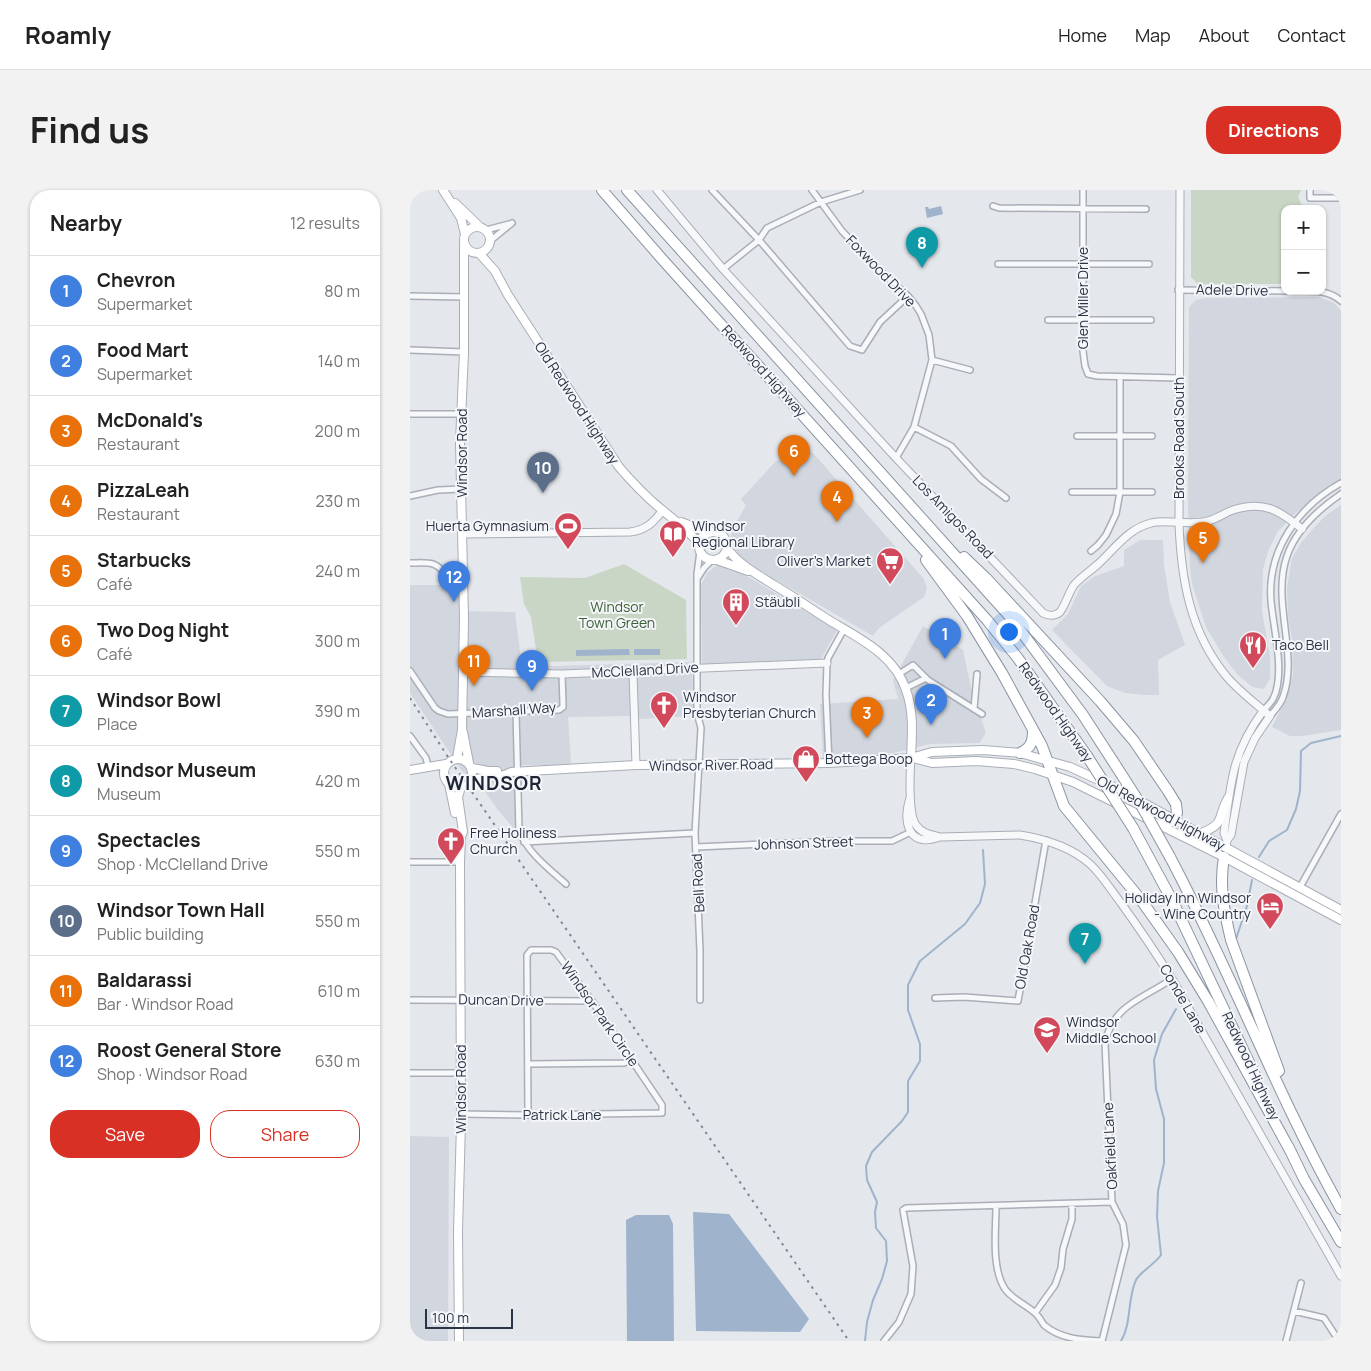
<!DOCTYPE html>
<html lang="en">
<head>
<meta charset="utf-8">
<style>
  :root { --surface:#fff; --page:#f2f2f2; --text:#222; --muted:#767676; --line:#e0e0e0; --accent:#d93025 }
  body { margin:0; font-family:Manrope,sans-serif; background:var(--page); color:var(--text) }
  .controls { position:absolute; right:15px; top:15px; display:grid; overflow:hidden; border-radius:10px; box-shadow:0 1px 4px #0004 }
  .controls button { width:45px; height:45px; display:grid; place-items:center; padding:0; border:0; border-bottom:1px solid var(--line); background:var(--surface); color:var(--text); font:25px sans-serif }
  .scale { position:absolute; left:15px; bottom:12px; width:88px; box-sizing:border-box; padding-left:5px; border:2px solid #2b3445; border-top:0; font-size:14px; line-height:18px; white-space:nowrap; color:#2b3445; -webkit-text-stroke:4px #f4f6f9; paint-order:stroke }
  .you { position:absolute; left:598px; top:441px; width:18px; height:18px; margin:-12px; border:4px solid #fff; border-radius:50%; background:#1a73e8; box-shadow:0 0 0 8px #1a73e833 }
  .badge { display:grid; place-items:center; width:32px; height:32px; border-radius:50%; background:var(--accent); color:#fff; font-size:16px; font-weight:700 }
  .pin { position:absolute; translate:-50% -41px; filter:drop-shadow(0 1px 2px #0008) }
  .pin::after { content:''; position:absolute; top:26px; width:18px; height:15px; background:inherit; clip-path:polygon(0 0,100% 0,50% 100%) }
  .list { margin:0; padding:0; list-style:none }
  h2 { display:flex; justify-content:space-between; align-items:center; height:65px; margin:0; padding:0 20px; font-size:21px }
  h2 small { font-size:16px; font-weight:400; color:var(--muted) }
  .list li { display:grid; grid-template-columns:32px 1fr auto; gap:15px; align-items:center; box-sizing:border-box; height:70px; padding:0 20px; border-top:1px solid var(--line) }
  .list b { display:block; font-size:19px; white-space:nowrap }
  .list p { margin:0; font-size:16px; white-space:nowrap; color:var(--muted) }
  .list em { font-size:16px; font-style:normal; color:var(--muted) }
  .actions { display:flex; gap:10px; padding:15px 20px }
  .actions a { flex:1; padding:11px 0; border:1px solid var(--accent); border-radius:20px; text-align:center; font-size:18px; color:var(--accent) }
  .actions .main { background:var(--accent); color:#fff }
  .map { position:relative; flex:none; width:931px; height:1151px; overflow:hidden; border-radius:20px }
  header { display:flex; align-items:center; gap:30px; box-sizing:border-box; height:70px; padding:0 25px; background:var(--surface); border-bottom:1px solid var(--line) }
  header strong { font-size:24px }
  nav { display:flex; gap:28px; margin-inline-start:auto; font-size:18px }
  .intro { display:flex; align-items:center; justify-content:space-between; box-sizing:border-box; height:120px; padding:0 30px }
  h1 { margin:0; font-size:35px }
  .button { padding:12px 22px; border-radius:20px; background:var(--accent); color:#fff; font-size:18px; font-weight:700 }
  main { display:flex; gap:30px; padding:0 30px }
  aside { flex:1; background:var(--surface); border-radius:20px; box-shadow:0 1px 4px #0004 }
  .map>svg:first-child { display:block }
  .built { fill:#d2d6de }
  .green { fill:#c9d6c5 }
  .water { fill:#9fb4cc }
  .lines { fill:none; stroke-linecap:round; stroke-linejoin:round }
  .stream { stroke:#9fb4cc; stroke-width:2 }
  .minor-casing { stroke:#a9aeb7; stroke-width:8 }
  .tertiary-casing { stroke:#a9aeb7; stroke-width:9 }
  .secondary-casing { stroke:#a9aeb7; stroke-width:10 }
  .motorway-casing { stroke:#8b94a3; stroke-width:12 }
  .minor { stroke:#f7f8fa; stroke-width:5 }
  .tertiary { stroke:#f7f8fa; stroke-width:7 }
  .secondary { stroke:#fff; stroke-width:8 }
  .motorway { stroke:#fff; stroke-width:10 }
  .rail { stroke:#7d8696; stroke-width:2; stroke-dasharray:2.5 5; stroke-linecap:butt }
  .motorway-bridge-casing { stroke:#8b94a3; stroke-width:12; stroke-linecap:butt }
  .motorway-bridge { stroke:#fff; stroke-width:10 }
  .labels { text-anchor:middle; stroke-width:4; stroke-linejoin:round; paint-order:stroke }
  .street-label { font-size:14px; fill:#2b3445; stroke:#f4f6f9 }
  .poi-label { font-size:14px; fill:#2b3445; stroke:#f4f6f9; text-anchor:start }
  .park-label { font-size:14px; fill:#3f6138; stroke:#f4f6f9 }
  .district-label { font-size:19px; font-weight:bold; letter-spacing:1px; fill:#1d2536; stroke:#f4f6f9 }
</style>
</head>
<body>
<header>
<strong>Roamly</strong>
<nav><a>Home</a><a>Map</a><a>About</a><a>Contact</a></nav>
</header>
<div class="intro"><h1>Find us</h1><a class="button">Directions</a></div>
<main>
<aside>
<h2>Nearby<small>12 results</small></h2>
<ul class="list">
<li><span class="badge" style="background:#3f7fe0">1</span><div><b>Chevron</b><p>Supermarket</p></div><em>80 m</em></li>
<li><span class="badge" style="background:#3f7fe0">2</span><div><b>Food Mart</b><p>Supermarket</p></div><em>140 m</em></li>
<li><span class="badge" style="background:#e8710a">3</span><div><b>McDonald's</b><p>Restaurant</p></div><em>200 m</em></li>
<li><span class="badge" style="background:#e8710a">4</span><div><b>PizzaLeah</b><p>Restaurant</p></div><em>230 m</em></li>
<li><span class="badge" style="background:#e8710a">5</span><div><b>Starbucks</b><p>Café</p></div><em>240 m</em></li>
<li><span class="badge" style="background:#e8710a">6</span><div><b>Two Dog Night</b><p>Café</p></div><em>300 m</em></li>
<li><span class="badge" style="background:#0f9aa8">7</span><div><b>Windsor Bowl</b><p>Place</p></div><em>390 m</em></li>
<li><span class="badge" style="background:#0f9aa8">8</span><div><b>Windsor Museum</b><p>Museum</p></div><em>420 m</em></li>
<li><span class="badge" style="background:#3f7fe0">9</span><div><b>Spectacles</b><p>Shop · McClelland Drive</p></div><em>550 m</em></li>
<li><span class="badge" style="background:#5c6f8a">10</span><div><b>Windsor Town Hall</b><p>Public building</p></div><em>550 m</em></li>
<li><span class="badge" style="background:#e8710a">11</span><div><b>Baldarassi</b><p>Bar · Windsor Road</p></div><em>610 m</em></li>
<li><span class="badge" style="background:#3f7fe0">12</span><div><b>Roost General Store</b><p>Shop · Windsor Road</p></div><em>630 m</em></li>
</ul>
<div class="actions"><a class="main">Save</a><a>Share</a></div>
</aside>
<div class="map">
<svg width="931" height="1151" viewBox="0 0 931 1151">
  <rect width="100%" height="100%" fill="#e4e7ec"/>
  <!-- built -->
  <path class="built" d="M910,107L924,113L931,121V290L919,295L887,322L868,341L859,359L853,379L852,421L860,466V488L854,499L842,497L827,484L814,467L796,437L782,394L780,378L778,317L779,117L786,110L794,108Z
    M385,261L403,263L514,389L517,398L514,407L469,438L463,446L328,368L322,362L320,354L322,340L336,315L331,309L365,272Z
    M931,315V540L892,546H880L862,537L874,513L883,485L882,449L878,426L877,398L882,368L891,353L901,341L915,326Z
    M730,350H753L754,375L760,412L775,455L748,470L749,505H735L715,503L697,496L642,440L658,424L671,396L685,386L714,376V360Z
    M307,375L330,382L427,440L411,469L292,475L291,395L297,383Z
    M0,395H50L49,421L105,422L112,477L282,472L283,526L230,529L217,526L158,527L161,575H105V640L88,620L72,597L52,581L0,503Z
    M513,436L553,460L561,498L575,540V544L570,553L520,554L483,563L413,570L410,514L488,509L483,490Z
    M0,946L39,947L38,1151H0Z"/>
  <!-- green -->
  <path class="green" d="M781,0H891L888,7L894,19H875V94H788L781,87Z
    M214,374L276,410L277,469L128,472L121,427L114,414L110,387L175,388Z"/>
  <!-- water -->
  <path class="water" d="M531,16L533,24L517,28L515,17H518L519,19Z
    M219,459L220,465L166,466V460Z
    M224,459H250V465H224Z
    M283,1022L319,1024L399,1129L390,1142L286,1141Z
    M226,1025H259L263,1034L264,1151H217L216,1030Z"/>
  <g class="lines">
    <!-- stream -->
    <path class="stream" d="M849,667L859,651L877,640L886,619L890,601L891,561L901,553L931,546
      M826,749L837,716L842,690
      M455,1151L457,1132L463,1110L472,1089L477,1071L476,1051L466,1038L465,1022L467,1012L457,990L456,976L462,962L492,931L498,922V891L510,871V854L498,820V795L510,771L555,734L570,713L575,694L573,660
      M711,1151C722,1133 717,1109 726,1090C730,1082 745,1074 751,1065L747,1027L748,1001L754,973V929L746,899L744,870L752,844L766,819"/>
    <!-- minor casing -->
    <g class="minor-casing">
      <path id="minor" d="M302,0L349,50L357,38L411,12L450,0
        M402,0L432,41L467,78L498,106L506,116L511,124L519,145L522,170L504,237L486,268
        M673,0V161L675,176L678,184L687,186L769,188
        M900,0V8H931
        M583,16L589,18L736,19
        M76,40L99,34
        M80,51L102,33
        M588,74H739
        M313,79L349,50L440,156L452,160L470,132L498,106
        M768,100L875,101
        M884,101C901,101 918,99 931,111
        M0,106L54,107
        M638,130H741
        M0,160L54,162
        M522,170L560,180
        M0,224H51
        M504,237L541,256L571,289L596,308
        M667,246H742
        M662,302H742
        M0,306L28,300L52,299
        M290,361L287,384V523L291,538L285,643L290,761V810
        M681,361L688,355L696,345L706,324L710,302V187
        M0,373C18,373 28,370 37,388H53
        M287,389L294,378L302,370
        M0,481L25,518L29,521L38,524L149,520L153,517V514L152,484
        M489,484L503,475L518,490L572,524
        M496,498L516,488
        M564,519L567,484
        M853,521C856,517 861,513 863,509C876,484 863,437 861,411C857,360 888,317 931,293
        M106,522L109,641C119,664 138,678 156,694
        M860,526C865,520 871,514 873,507C889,464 861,412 877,366C886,340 909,319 931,304
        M0,546L16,568L18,576
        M419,573L416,505L417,473L418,468L434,439
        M114,652L285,643
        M286,657L426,651H482L501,642
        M0,672H50
        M890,697L931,624
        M525,808L554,807L608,811L636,650
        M0,810L182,811
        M118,874L214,873L222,870
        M0,883H51
        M51,924L118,925L252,923V915L182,811L146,762L141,760H121L117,765L118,925
        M586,1016C586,1040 581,1078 595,1099C603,1110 615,1114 625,1123C629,1126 631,1131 634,1135C650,1149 672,1150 692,1151L716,1055L713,1034L702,1012L695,853C703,815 732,809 762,789
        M884,1121L914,1128L929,1151
        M625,1123L645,1095L651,1078L653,1059L662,1029V1014
        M474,1151L489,1132L501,1104L503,1076L493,1020L496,1018L702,1012
        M876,1151L891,1093"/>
    </g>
    <!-- tertiary casing -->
    <g class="tertiary-casing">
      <path id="tertiary" d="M247,0L313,79L486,268L633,423C639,426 644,427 650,422C656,414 658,404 664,395C671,387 679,382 687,375C704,360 717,339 741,333C760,329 779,336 798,331C807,329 814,323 823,320C853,310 869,320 892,339
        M770,0L769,333C771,389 780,443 817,487C829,501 846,514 860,526L845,548L834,572L821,645L817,650L816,658
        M53,344L220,342C236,340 243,333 253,320
        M53,482L152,484L417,473
        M223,482L226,575
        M501,568C500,582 498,624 506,635C512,644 522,645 531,647L610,645C635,649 661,657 680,674C692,685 701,700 711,713C729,738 746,763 762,789L931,1086
        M500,608C493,630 497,657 527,648
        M817,650L814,643C821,592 822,563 853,521"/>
    </g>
    <!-- secondary casing -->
    <g class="secondary-casing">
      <path id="secondary" d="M33,0L51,28L55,44
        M45,13L69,36
        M54 50a13 13 0 1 1 26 0a13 13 0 1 1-26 0Z
        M69,63L85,81L98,105L209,277C222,292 235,306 251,319C265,331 279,340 289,354
        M271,332L299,343
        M289 356a14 14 0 1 1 28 0a14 14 0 1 1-28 0Z
        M317,358C328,374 348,385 364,395C384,407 403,420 422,432C451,449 485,466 496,500C504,521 502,545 501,568
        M307,370L338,381
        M53,542L59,573
        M47,568L52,540L54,428L50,252L54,162V54
        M503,568L522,573L566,571L604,574L625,579L663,592L814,667L931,730
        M34 583a14 14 0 1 1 28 0a14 14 0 1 1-28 0Z
        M62,578L78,581H87
        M0,580L36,574
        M60,591C73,585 90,589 101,582L226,575L419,573L501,568L522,562L573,560L610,563L660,577L706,598L931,720
        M39,594L45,623
        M789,644C817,633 806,629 818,608
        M49,1151L48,1041L51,934L50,672L51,646L53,642L48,607L51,597"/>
    </g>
    <!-- motorway casing -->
    <g class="motorway-casing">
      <path id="motorway" d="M192,0L252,69L577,430L607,467L677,566
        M217,0L602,429L673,525L706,576
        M554,367L576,388L690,511L724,551L758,601L766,614L767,623L765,630L750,635
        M516,370L557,426L592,483L632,556L654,616L731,710L768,762L798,811L881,962
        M610,563C621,558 623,552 623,540
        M723,638L763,712L846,887
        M760,667C821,782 867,905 931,1019
        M814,667C809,696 814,721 821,750L869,881
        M878,956L894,989L931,1052"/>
    </g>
    <!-- minor -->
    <use href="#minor" class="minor"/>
    <!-- tertiary -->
    <use href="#tertiary" class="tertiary"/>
    <!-- secondary -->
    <use href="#secondary" class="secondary"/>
    <!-- motorway -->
    <use href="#motorway" class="motorway"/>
    <!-- rail -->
    <path class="rail" d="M0,508L38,567L439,1151"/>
    <!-- motorway-bridge casing -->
    <g class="motorway-bridge-casing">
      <path id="motorway-bridge" d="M677,566L723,638
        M706,576L731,615L760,667"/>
    </g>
    <!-- motorway-bridge -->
    <use href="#motorway-bridge" class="motorway-bridge"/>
  </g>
  <!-- icons -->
  <defs>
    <g id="stadium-pin" transform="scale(1.4375)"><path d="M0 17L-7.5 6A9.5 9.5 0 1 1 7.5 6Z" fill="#d1495b" stroke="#f4f6f9"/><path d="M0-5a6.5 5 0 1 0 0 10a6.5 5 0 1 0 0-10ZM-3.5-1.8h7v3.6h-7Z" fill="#fff"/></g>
    <g id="library-pin" transform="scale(1.4375)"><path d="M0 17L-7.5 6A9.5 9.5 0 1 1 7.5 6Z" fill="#d1495b" stroke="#f4f6f9"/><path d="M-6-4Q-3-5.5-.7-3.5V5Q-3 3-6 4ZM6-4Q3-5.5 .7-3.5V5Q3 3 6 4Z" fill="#fff"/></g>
    <g id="supermarket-pin" transform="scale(1.4375)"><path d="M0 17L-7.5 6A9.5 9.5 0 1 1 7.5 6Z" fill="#d1495b" stroke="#f4f6f9"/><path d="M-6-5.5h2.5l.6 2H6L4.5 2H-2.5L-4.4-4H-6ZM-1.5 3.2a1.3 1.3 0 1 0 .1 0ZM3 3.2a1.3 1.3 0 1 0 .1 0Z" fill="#fff"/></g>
    <g id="building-pin" transform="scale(1.4375)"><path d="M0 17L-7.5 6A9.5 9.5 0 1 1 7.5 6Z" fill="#d1495b" stroke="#f4f6f9"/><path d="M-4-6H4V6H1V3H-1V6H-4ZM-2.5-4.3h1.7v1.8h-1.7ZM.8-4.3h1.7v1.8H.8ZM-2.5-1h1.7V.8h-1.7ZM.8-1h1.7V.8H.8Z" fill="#fff"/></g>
    <g id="restaurant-pin" transform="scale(1.4375)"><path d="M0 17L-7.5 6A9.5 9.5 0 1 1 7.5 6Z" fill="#d1495b" stroke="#f4f6f9"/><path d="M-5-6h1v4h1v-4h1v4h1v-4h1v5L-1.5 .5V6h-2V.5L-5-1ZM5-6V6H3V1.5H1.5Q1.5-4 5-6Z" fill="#fff"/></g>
    <g id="church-pin" transform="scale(1.4375)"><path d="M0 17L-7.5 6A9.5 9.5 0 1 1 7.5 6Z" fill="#d1495b" stroke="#f4f6f9"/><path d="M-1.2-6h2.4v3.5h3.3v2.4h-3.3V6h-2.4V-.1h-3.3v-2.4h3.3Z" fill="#fff"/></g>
    <g id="shop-pin" transform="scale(1.4375)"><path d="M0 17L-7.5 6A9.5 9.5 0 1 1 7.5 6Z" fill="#d1495b" stroke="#f4f6f9"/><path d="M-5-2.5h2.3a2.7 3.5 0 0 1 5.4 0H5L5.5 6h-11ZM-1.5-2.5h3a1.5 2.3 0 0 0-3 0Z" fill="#fff"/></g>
    <g id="hotel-pin" transform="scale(1.4375)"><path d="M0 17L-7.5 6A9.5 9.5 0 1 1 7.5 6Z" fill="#d1495b" stroke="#f4f6f9"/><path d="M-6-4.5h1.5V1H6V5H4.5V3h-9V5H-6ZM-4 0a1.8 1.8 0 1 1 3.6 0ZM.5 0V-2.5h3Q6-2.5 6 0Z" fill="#fff"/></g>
    <g id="school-pin" transform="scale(1.4375)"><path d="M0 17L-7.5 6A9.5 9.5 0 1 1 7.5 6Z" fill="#d1495b" stroke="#f4f6f9"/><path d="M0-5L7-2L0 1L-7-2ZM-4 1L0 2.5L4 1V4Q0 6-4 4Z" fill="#fff"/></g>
  </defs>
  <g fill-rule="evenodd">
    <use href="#stadium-pin" x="158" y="336"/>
    <use href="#library-pin" x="263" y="344"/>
    <use href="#supermarket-pin" x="480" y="371"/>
    <use href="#building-pin" x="326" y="412"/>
    <use href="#restaurant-pin" x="843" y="455"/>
    <use href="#church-pin" x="254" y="515"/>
    <use href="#shop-pin" x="396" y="569"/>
    <use href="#church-pin" x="41" y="651"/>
    <use href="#hotel-pin" x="860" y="716"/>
    <use href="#school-pin" x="637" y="840"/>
  </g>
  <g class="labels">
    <!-- street labels -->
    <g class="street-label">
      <text transform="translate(471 81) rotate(46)" y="5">Foxwood Drive</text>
      <text transform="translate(822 100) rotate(1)" y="5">Adele Drive</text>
      <text transform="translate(673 108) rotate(-90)" y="5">Glen Miller Drive</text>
      <text transform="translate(354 181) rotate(48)" y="5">Redwood Highway</text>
      <text transform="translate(167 213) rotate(57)" y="5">Old Redwood Highway</text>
      <text transform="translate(769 248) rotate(-90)" y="5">Brooks Road South</text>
      <text transform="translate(52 263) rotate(-90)" y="5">Windsor Road</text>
      <text transform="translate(543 327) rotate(46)" y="5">Los Amigos Road</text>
      <text transform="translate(235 480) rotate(-3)" y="5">McClelland Drive</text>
      <text transform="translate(104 520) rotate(-4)" y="5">Marshall Way</text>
      <text transform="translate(646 522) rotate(55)" y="5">Redwood Highway</text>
      <text transform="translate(301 575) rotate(-1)" y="5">Windsor River Road</text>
      <text transform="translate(751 623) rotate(28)" y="5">Old Redwood Highway</text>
      <text transform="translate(394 653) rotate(-2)" y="5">Johnson Street</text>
      <text transform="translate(288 693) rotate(-93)" y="5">Bell Road</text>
      <text transform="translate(617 757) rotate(-80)" y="5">Old Oak Road</text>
      <text transform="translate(773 809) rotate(60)" y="5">Conde Lane</text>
      <text transform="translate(91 810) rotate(1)" y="5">Duncan Drive</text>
      <text transform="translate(190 824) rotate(55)" y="5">Windsor Park Circle</text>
      <text transform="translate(841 876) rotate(65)" y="5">Redwood Highway</text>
      <text transform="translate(51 899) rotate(-90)" y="5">Windsor Road</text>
      <text x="152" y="930">Patrick Lane</text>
      <text transform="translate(700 956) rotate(-93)" y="5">Oakfield Lane</text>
    </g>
    <!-- poi labels -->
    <g class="poi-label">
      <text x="139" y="341" text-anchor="end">Huerta Gymnasium</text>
      <text x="282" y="341">Windsor<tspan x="282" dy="16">Regional Library</tspan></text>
      <text x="461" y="376" text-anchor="end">Oliver's Market</text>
      <text x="345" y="417">Stäubli</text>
      <text x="862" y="460">Taco Bell</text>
      <text x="273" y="512">Windsor<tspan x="273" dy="16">Presbyterian Church</tspan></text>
      <text x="415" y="574">Bottega Boop</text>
      <text x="60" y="648">Free Holiness<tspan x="60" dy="16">Church</tspan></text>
      <text x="841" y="713" text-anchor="end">Holiday Inn Windsor<tspan x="841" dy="16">- Wine Country</tspan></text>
      <text x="656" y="837">Windsor<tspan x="656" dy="16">Middle School</tspan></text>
    </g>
    <!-- park labels -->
    <g class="park-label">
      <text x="207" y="422">Windsor<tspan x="207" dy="16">Town Green</tspan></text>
    </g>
    <!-- district labels -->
    <g class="district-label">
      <text x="84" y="600">WINDSOR</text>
    </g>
  </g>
</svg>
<div class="controls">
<button>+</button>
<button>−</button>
</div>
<div class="scale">100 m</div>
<div class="you"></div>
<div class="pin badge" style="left:535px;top:469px;background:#3f7fe0">1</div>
<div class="pin badge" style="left:521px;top:535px;background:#3f7fe0">2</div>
<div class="pin badge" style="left:457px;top:548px;background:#e8710a">3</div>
<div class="pin badge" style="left:427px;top:332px;background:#e8710a">4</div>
<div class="pin badge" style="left:793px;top:373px;background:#e8710a">5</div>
<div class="pin badge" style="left:384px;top:286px;background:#e8710a">6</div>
<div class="pin badge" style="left:675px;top:774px;background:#0f9aa8">7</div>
<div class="pin badge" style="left:512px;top:78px;background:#0f9aa8">8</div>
<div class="pin badge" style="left:122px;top:501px;background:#3f7fe0">9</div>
<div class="pin badge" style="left:133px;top:303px;background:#5c6f8a">10</div>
<div class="pin badge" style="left:64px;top:496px;background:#e8710a">11</div>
<div class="pin badge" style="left:44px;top:412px;background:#3f7fe0">12</div>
</div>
</main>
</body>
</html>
